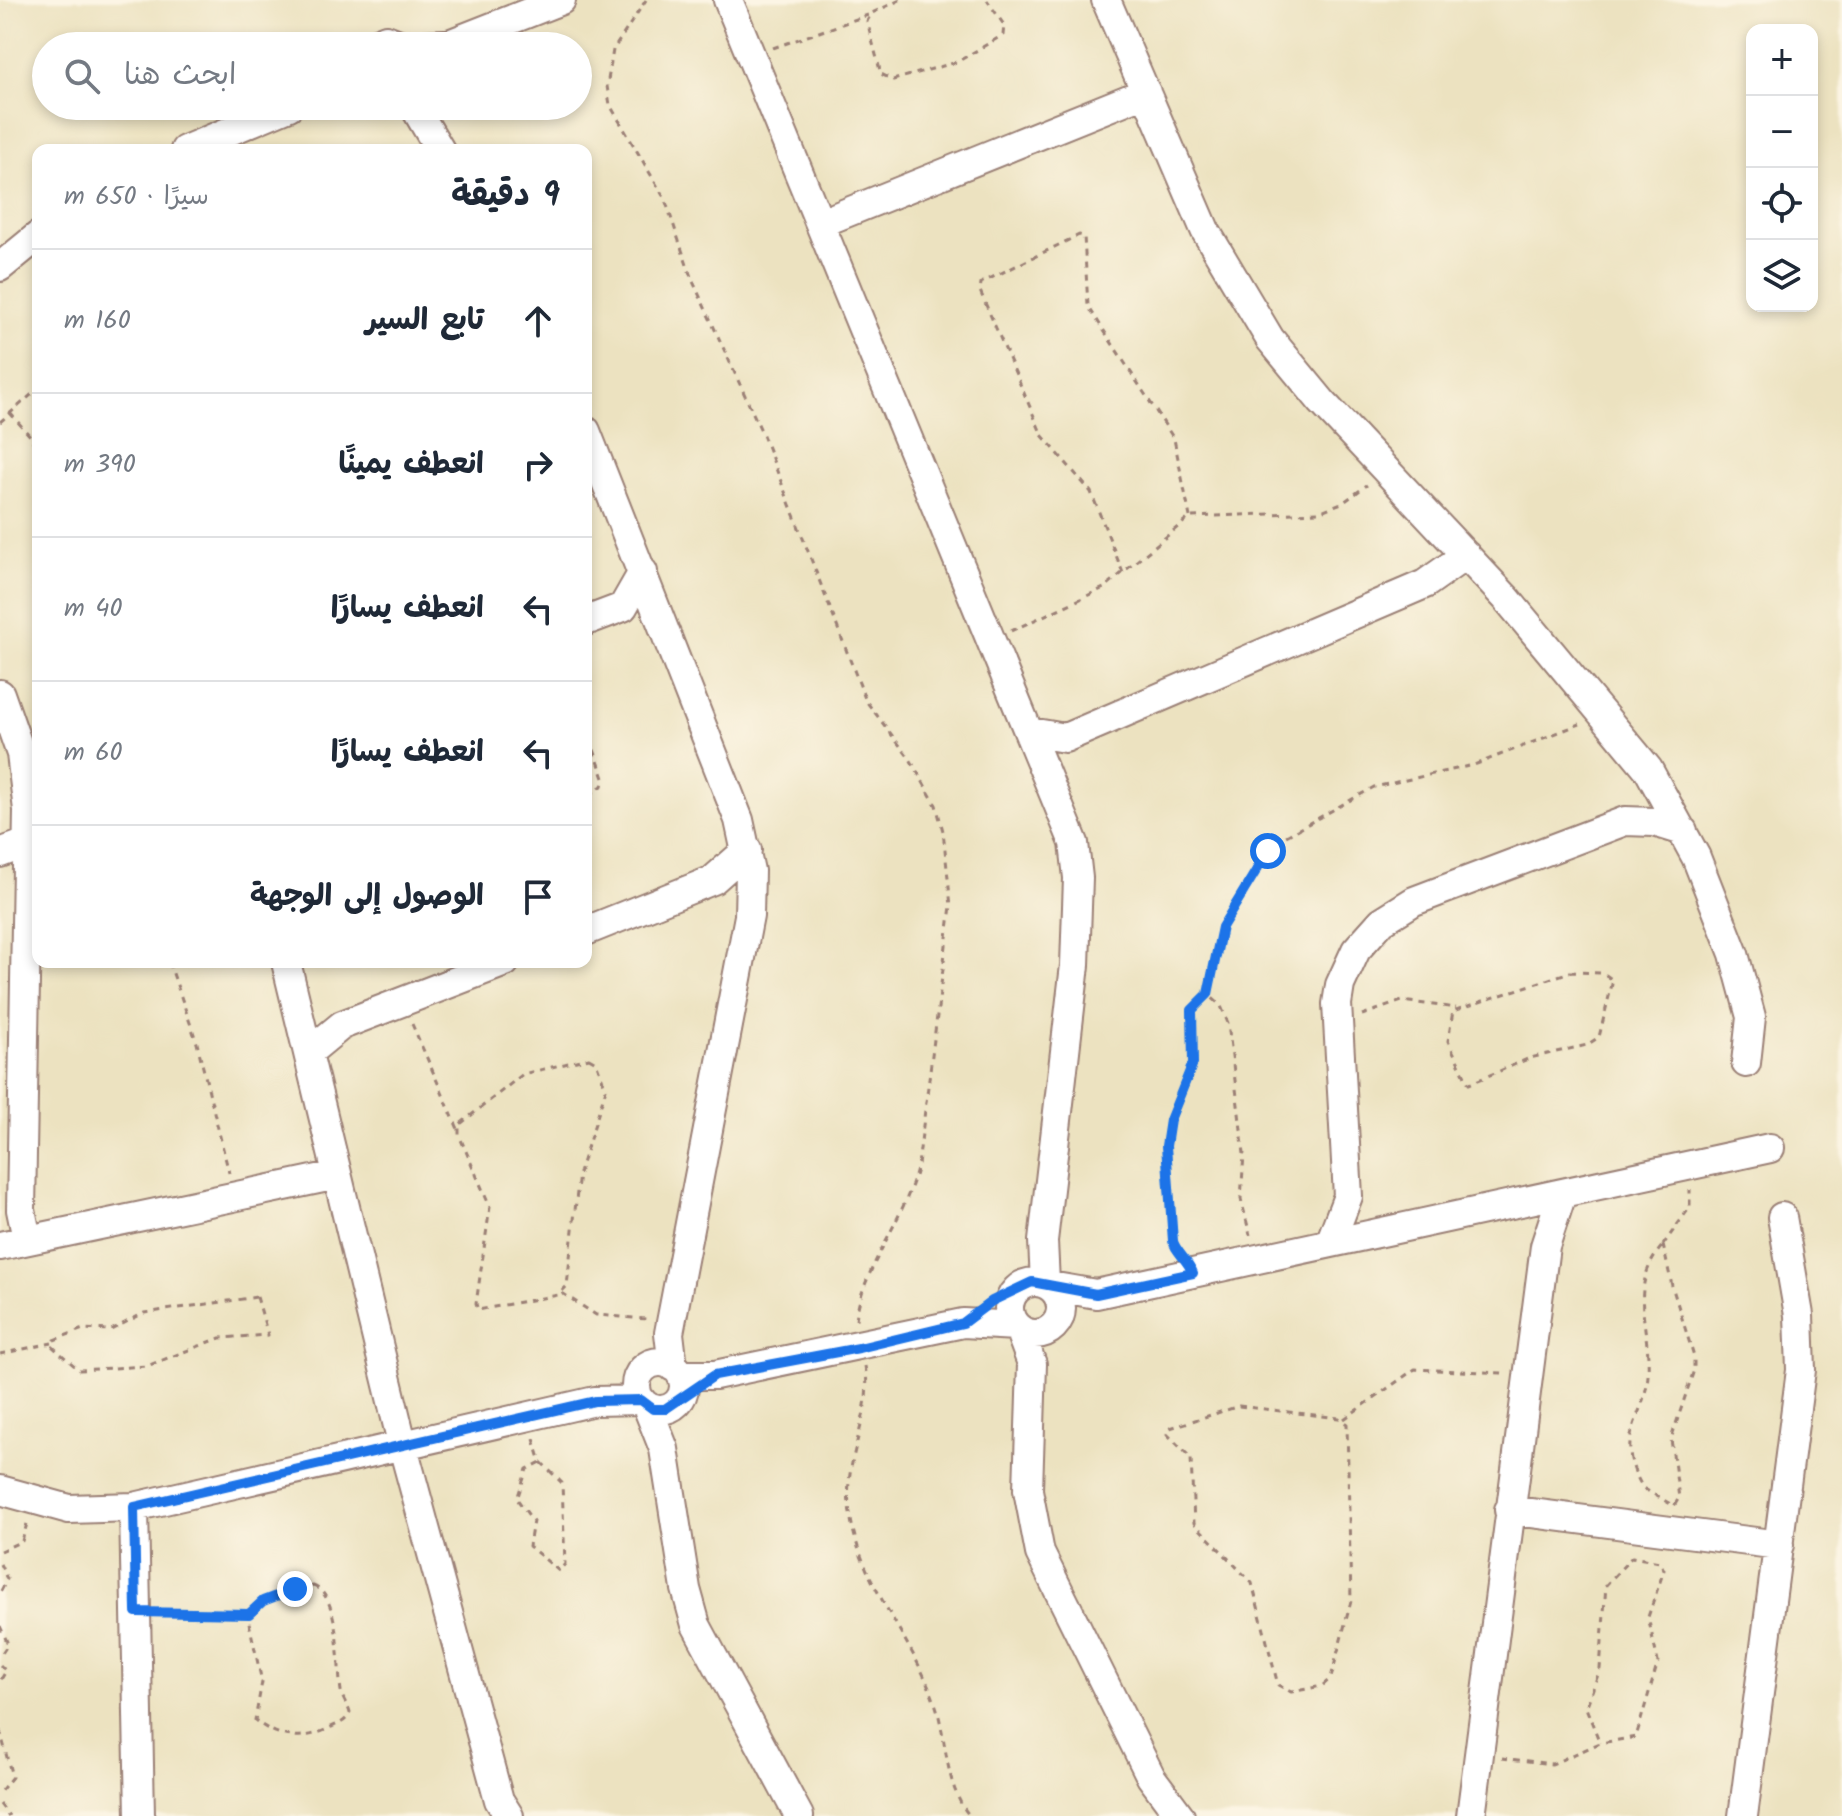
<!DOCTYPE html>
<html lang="ar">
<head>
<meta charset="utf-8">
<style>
  :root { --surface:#fff; --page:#f6f6f7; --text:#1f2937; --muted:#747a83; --line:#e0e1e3 }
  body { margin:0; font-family:Kalam,"Playpen Sans Arabic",sans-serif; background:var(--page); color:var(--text); direction:rtl }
  .controls { position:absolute; right:24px; top:24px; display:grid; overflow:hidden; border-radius:16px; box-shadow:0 4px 12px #0003 }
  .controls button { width:72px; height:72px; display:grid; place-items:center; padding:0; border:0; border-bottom:2px solid var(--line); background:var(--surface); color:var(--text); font:40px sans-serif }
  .stop { position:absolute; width:24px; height:24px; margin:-18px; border:6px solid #1a73e8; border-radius:50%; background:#fff }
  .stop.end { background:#1a73e8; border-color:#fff; box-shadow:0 2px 8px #0008 }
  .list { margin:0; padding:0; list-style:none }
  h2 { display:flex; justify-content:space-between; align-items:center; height:104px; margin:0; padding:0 32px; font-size:34px }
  h2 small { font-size:26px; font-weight:400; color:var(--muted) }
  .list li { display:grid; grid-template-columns:52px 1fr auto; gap:24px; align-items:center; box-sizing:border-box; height:144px; padding:0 32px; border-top:2px solid var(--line) }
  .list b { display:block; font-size:30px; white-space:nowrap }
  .list em { font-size:26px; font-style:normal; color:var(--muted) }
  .icon { flex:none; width:44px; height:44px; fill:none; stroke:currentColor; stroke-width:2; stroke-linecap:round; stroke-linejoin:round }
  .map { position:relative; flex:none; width:1842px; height:1816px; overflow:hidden; direction:ltr }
  .search { position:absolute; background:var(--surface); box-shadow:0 4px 12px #0003; left:32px; top:32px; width:560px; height:88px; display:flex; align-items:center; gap:20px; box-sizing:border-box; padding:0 28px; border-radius:44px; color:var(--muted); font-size:30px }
  .panel { position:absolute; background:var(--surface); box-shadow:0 4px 12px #0003; left:32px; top:144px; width:560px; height:824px; border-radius:16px; direction:rtl }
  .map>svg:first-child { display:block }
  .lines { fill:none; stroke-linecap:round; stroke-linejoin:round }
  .minor-casing { stroke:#9b8076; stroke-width:32 }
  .path { stroke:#9b8076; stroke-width:3; stroke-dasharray:6 6; stroke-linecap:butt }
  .minor { stroke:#fff; stroke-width:28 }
  .route { stroke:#1a73e8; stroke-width:10 }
</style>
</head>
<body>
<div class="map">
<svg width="1842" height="1816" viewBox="0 0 1842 1816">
  <rect width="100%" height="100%" fill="#fcf5e5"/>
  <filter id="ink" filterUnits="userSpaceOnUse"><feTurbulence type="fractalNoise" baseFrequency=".0125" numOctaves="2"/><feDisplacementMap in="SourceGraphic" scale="16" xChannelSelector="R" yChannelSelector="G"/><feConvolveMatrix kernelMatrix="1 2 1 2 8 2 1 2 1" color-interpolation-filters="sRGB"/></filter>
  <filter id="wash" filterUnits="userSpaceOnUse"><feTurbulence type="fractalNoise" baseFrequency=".006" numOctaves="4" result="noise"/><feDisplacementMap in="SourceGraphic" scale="32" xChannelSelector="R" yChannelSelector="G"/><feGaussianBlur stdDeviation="1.8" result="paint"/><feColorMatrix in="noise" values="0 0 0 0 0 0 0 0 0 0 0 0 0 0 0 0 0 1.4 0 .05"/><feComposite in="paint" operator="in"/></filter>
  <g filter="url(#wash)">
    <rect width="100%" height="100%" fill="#ece2c0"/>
  </g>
  <g filter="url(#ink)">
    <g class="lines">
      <!-- minor casing -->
      <g class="minor-casing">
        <path id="minor" d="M728,0L1074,843L1078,878L1075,965L1043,1241L1045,1283
          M1106,0L1205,230L1270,339L1322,402L1506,598L1648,769L1696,857L1734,954L1751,1017L1746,1063
          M369,46L386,39L404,46
          M403,46L445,44
          M444,46L561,0
          M414,106L440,150
          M185,150L289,106
          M821,223L1146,92
          M0,267L38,236
          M586,431L739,820L750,871L749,916L669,1333L673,1367
          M586,621L623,607L643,572
          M0,694L21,754L28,810L21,1210L27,1239
          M1030,732L1065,738L1425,584L1466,555
          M0,853L27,843
          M586,931L713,880L747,850
          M286,962L403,1447L499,1800L509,1816
          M308,1053L342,1025L505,962
          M1330,1243L1348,1196L1337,1004L1340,985L1356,950L1382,921L1414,901L1625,821L1654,822L1683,831
          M0,1246L337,1175
          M1009 1308a26 26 0 1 1 52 0a26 26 0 1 1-52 0Z
          M1050,1286L1096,1294L1770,1148
          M1019,1329L1032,1364L1028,1490L1040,1553L1151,1777L1180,1816
          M636 1386a24 24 0 1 1 48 0a24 24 0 1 1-48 0Z
          M681,1375H715L963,1323L1016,1326
          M647,1406L664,1449L686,1589L696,1625L799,1816
          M0,1490L69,1509L134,1507L595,1401L641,1400
          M134,1507L140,1816
          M1509,1510L1779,1545
          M1471,1816L1545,1246L1562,1194
          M1743,1816L1801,1370L1799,1315L1782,1217"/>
      </g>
      <!-- path -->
      <path class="path" d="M646,0L613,50L607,86L610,105L665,199L691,277L763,435L866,701L910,759L936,805L943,831L951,906L918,1165C905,1220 861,1270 856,1320
        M900,0L872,13L867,21L881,74L893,80L957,62L1003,35L1004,25L987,0
        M773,48L868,15
        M10,413L31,437L38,453
        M0,422L38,389
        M1123,573L1091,492L1042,435L980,291L981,283L1079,235L1084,236L1088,306L1174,439L1190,517
        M1011,631L1104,588L1190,517L1319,512L1344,502L1367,485
        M586,727L604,778L602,786L586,797
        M169,962L197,1043L229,1173
        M1570,972L1603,973L1613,980L1599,1037L1587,1045L1530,1058L1469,1084L1448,1041L1453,1011Z
        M1208,993L1222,927L1268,851L1279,840L1374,787L1474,765L1580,724
        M1362,1015L1402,1001L1456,1008
        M412,1024L458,1129
        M589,1058L596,1062L606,1089L579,1173L567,1286L558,1295L478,1310L476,1304L490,1207L459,1135V1125L523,1074Z
        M1663,1245L1672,1286L1694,1357V1370L1671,1439L1679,1498L1674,1506L1643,1488C1612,1436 1645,1420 1648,1375C1651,1325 1626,1289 1663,1245Z
        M1663,1245L1690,1207V1190
        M1178,1251L1173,1241L1166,1146L1170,1120L1193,1063L1190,1017L1208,994L1221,1006L1228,1023L1244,1154L1241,1199L1250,1235
        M562,1293L596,1315L647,1319
        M257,1297L268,1335L220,1338L147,1366L79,1370L52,1346L54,1340L83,1329L111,1330L144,1313Z
        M0,1354L52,1343
        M865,1366C874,1413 844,1458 849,1505C856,1582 913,1635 936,1706C947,1740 945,1788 970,1816
        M1239,1406L1339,1418L1347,1424L1351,1601L1331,1678L1322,1686L1291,1692L1278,1685L1252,1583L1194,1523L1191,1458L1167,1434L1170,1428Z
        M1344,1419L1415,1369L1504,1373
        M534,1439L541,1462
        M541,1462L562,1483L565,1564L559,1571L529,1546L533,1521L517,1499L527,1469Z
        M0,1551L22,1541L28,1520
        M0,1564L7,1579L0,1593
        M313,1586C341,1595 337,1666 341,1691C342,1699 348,1705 350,1713C346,1722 338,1724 329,1728C304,1741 278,1739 255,1720L262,1682L248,1618C257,1596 291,1590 313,1586Z
        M160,1612L248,1614
        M0,1626L8,1644L0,1656
        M0,1665L6,1671L0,1681
        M0,1730L12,1777L0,1792
        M1502,1758L1552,1764L1600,1743L1636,1737L1658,1662L1648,1617L1664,1570L1660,1562L1632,1557L1606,1585L1600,1669L1586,1708L1600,1743
        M0,1804L9,1816"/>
      <!-- minor -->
      <use href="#minor" class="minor"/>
    </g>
  </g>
  <g class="lines" filter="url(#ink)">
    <!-- route -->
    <path class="route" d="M295,1589L263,1601L249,1614L136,1612L134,1507L595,1401L641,1400L653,1409H665L715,1375L859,1348L963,1323L992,1301L1032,1282L1096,1294L1193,1273C1188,1260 1175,1251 1173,1241L1166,1146L1170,1120L1193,1063L1192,1010L1208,994L1222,927L1268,851"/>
  </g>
</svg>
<div class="controls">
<button>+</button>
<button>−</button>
<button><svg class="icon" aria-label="locate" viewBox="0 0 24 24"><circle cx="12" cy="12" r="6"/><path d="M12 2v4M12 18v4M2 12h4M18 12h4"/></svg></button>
<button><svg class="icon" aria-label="layers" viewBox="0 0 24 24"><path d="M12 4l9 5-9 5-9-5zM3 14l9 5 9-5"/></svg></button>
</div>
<div class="stop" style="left:1268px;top:851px"></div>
<div class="stop end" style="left:295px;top:1589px"></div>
<div class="search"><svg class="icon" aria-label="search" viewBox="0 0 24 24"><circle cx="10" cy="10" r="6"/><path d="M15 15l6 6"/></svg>ابحث هنا</div>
<section class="panel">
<h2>9 دقيقة<small>سيرًا · 650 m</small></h2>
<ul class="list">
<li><svg class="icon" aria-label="ahead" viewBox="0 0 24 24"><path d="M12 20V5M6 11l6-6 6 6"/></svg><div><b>تابع السير</b></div><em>160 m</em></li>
<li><svg class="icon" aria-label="right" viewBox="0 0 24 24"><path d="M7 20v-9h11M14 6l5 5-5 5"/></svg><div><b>انعطف يمينًا</b></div><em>390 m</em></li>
<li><svg class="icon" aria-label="left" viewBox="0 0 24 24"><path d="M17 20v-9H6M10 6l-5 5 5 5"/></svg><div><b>انعطف يسارًا</b></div><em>40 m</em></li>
<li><svg class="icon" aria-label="left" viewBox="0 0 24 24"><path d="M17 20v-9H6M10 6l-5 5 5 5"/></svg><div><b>انعطف يسارًا</b></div><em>60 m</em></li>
<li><svg class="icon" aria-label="arrive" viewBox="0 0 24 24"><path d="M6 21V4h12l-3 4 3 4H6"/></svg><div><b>الوصول إلى الوجهة</b></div></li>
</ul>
</section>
</div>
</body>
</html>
